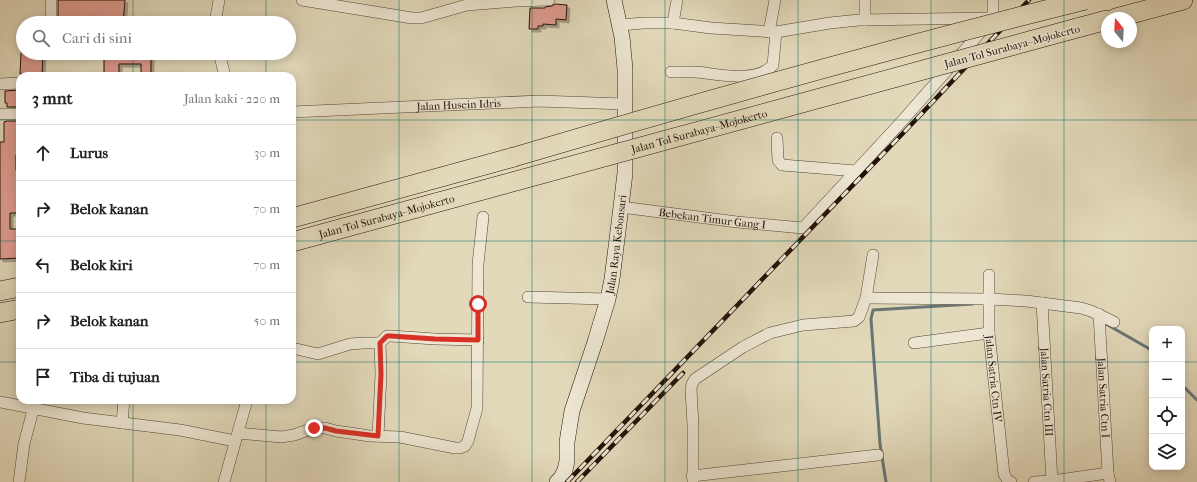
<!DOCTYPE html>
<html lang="id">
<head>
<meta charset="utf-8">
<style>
  :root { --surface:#fff; --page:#f6f6f6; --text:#202124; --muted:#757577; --line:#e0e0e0 }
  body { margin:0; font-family:"IM FELL French Canon",serif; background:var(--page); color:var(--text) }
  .controls { position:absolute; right:12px; bottom:12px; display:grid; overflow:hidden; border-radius:8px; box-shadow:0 2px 10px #0003 }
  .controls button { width:36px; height:36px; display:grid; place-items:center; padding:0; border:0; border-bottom:1px solid var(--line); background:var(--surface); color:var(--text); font:20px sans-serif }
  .compass { position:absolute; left:1101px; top:12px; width:36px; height:36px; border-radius:50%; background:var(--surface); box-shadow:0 2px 10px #0003; rotate:342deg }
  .stop { position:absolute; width:12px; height:12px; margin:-9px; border:3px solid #d93025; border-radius:50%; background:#fff }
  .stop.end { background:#d93025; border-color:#fff; box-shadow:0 1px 4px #0008 }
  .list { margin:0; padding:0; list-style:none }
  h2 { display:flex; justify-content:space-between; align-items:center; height:52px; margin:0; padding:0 16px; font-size:17px }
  h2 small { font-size:13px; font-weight:400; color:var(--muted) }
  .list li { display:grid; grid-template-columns:26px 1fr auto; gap:12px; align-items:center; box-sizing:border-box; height:56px; padding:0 16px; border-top:1px solid var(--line) }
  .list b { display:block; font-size:15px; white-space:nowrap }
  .list em { font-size:13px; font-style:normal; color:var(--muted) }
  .icon { flex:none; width:22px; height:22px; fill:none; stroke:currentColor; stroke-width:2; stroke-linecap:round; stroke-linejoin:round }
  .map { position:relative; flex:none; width:1197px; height:482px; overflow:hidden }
  .search { position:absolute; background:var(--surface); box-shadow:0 2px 10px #0003; left:16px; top:16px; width:280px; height:44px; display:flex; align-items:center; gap:10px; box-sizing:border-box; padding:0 14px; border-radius:22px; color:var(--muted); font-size:15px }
  .panel { position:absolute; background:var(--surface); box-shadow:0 2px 10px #0003; left:16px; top:72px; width:280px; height:332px; border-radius:12px }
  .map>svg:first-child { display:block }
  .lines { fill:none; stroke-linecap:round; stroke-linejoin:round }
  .stream { stroke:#6a7574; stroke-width:3 }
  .building { fill:#df9c90; stroke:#231109; filter:url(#shadow) }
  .minor-casing { stroke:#534335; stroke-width:12 }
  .secondary-casing { stroke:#231109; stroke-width:16 }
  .motorway-casing { stroke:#231109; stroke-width:20 }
  .minor { stroke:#ece6d2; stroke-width:11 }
  .secondary { stroke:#ece6d2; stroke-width:15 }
  .motorway { stroke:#e2d9ba; stroke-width:19 }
  .rail-casing { stroke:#231109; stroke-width:4.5 }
  .rail { stroke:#ece6d2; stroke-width:3; stroke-dasharray:9; stroke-linecap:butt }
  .motorway-bridge-casing { stroke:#231109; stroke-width:20; stroke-linecap:butt }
  .motorway-bridge { stroke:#e2d9ba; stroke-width:19 }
  .route { stroke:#d93025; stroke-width:5 }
  .grid { fill:none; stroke:#0f766e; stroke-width:1; stroke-opacity:0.55 }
  .labels { text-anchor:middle; stroke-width:3; stroke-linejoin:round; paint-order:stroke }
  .street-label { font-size:11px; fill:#231109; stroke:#ece6d2 }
</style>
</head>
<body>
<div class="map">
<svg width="1197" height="482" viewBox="0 0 1197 482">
  <defs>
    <filter id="shadow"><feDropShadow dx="3" dy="3" stdDeviation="0" flood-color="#0004"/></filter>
  </defs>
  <rect width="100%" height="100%" fill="#e2d9ba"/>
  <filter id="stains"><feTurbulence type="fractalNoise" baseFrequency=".005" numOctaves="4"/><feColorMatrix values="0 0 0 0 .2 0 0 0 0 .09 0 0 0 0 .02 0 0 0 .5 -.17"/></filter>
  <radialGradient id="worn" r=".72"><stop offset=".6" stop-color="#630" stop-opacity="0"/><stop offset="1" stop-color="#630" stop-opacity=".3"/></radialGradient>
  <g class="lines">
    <!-- stream -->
    <path class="stream" d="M1106,324L1148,348L1152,352
      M1182,385L1197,400
      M886,482L880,444L871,319L873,310L973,304"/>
  </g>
  <!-- building -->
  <path class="building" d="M58,0H125L123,23L72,21V22L58,23Z
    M555,4L567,5L566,20L556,19V25L543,24V26H538V29H529L530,8H545V7L552,6Z
    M21,53L43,54L42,75L20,74Z
    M104,53L151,54V76H141V64H119V76H104Z
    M20,90V107H7V103H5V91Z
    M7,121H18V155H16V170H20V213H10V229H20V258L0,259V142H4V122Z"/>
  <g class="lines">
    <!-- minor casing -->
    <g class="minor-casing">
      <g id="minor">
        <path d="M302,0L412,18H421L467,5L516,1L549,0"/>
        <path d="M865,20V0"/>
        <path d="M51,23V0"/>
        <path d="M215,23L219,0"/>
        <path d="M673,23L677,0"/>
        <path d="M620,25L644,23H673L711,28L776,32L830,23L859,20L990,18"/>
        <path d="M769,32L775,0"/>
        <path d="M219,53L225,76"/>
        <path d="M671,72C680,72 688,72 696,72C718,74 756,84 773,65L776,32"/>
        <path d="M0,84L20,83"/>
        <path id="s1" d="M292,112L539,101L625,104"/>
        <path d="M0,114H20"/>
        <path d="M777,138L778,160L782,165L856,171"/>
        <path id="s2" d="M621,207L737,222L803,228L903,120L993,18V0"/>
        <path id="s3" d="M989,275V333L1004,474L1008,481L1011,482"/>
        <path d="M528,297L608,299"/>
        <path d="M866,298L989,299L1026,301L1081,308L1091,311L1114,322"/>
        <path id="s4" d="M1042,303L1052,481"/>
        <path id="s5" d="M1099,314L1108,473L1110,482"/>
        <path d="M914,343L989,333"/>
        <path d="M292,348L318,354L350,344L363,343H380"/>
        <path d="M0,402L83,418L180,430L235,441"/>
        <path d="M122,423L124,400"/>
        <path d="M238,433L281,437L294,435L314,428H325L336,431L370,436L400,437L455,448H460L465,446L468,441L477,408L478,264L483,217"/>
        <path d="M378,436L381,374L380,343L387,336H391L435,339L478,340"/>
        <path d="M692,476L878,455"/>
        <path d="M19,482L24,444L33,410"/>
        <path d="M224,482L247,400"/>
        <path d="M693,482V425L691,389L692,384L695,379L743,347L770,333L803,325L854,321L859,317L866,298L873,255"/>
        <path d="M1034,482L1052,481L1108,473"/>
      </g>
    </g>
    <!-- secondary casing -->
    <g class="secondary-casing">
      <g id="secondary">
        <path id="s6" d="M557,482L561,478L565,470L567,461V442L572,411L595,342L608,299L612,279L621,207L625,173V69L622,37L614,0"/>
      </g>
    </g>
    <!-- motorway casing -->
    <g class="motorway-casing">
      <path id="motorway" d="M1116,18L1183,0
        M1077,28L1107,20
        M292,218L514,157
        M0,291L20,287
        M0,313L20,309"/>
    </g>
    <!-- minor -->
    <use href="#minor" class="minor"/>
    <!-- secondary -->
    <use href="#secondary" class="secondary"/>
    <!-- motorway -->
    <use href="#motorway" class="motorway"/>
    <!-- rail casing -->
    <g class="rail-casing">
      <path id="rail" d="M567,482L908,128L1029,0
        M577,482L683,373"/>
    </g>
    <!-- rail -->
    <use href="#rail" class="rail"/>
    <!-- motorway-bridge casing -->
    <g class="motorway-bridge-casing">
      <g id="motorway-bridge">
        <path d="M514,157C703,101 893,48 1085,0"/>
        <path id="s7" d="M292,242L1077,28"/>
      </g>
    </g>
    <!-- motorway-bridge -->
    <use href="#motorway-bridge" class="motorway-bridge"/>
  </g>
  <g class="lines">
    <!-- route -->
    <path class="route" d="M314,428H325L336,431L378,436L381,374L380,343L387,336H391L435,339L478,340V304"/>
  </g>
  <!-- grid -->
  <path class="grid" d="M133,0V23M266,0V23M399,0V482M532,0V482M665,0V482M798,0V482M931,0V482M1064,0V482M133,53V76M266,53V76M0,120H20M292,120H1197M0,241H20M292,241H1197M0,362H20M292,362H1152M1182,362H1197M133,400V482M266,400V482"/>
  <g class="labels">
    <!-- street labels -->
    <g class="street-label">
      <text transform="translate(1012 46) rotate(-15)" y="4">Jalan Tol Surabaya–Mojokerto</text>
      <text dy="4" stroke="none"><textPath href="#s1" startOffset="167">Jalan Husein Idris</textPath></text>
      <text dy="4" stroke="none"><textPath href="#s7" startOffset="422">Jalan Tol Surabaya–Mojokerto</textPath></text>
      <text dy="4" stroke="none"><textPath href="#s7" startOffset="98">Jalan Tol Surabaya–Mojokerto</textPath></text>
      <text dy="4" stroke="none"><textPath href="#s2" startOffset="92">Bebekan Timur Gang I</textPath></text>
      <text dy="4" stroke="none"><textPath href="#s6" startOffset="247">Jalan Raya Kebonsari</textPath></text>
      <text dy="4" stroke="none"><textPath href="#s3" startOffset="104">Jalan Satria Ctn IV</textPath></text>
      <text dy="4" stroke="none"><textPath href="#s4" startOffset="89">Jalan Satria Ctn III</textPath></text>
      <text dy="4" stroke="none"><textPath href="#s5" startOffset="84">Jalan Satria Ctn I</textPath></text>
    </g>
  </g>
  <rect width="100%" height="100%" filter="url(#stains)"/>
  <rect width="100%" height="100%" fill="url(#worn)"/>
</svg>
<div class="controls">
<button>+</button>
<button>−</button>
<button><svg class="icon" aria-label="locate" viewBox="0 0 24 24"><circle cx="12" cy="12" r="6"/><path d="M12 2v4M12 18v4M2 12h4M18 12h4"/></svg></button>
<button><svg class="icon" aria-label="layers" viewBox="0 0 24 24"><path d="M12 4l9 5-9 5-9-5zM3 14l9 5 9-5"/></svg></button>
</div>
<svg class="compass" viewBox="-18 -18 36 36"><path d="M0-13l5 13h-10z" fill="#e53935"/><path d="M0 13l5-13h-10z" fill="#757577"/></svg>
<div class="stop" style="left:478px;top:304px"></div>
<div class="stop end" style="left:314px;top:428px"></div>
<div class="search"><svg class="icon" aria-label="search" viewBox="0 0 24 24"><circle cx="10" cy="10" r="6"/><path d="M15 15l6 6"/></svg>Cari di sini</div>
<section class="panel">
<h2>3 mnt<small>Jalan kaki · 220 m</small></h2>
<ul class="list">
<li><svg class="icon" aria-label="ahead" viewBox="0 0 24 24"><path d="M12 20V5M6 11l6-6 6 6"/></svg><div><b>Lurus</b></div><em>30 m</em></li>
<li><svg class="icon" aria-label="right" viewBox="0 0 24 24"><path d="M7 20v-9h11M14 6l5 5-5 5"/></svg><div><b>Belok kanan</b></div><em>70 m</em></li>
<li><svg class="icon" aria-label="left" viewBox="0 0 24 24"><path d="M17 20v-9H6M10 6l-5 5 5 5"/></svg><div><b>Belok kiri</b></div><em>70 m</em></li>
<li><svg class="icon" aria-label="right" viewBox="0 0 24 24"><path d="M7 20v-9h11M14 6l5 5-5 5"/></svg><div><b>Belok kanan</b></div><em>50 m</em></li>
<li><svg class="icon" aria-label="arrive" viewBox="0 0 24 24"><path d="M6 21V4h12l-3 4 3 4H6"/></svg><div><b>Tiba di tujuan</b></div></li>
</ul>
</section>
</div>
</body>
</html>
